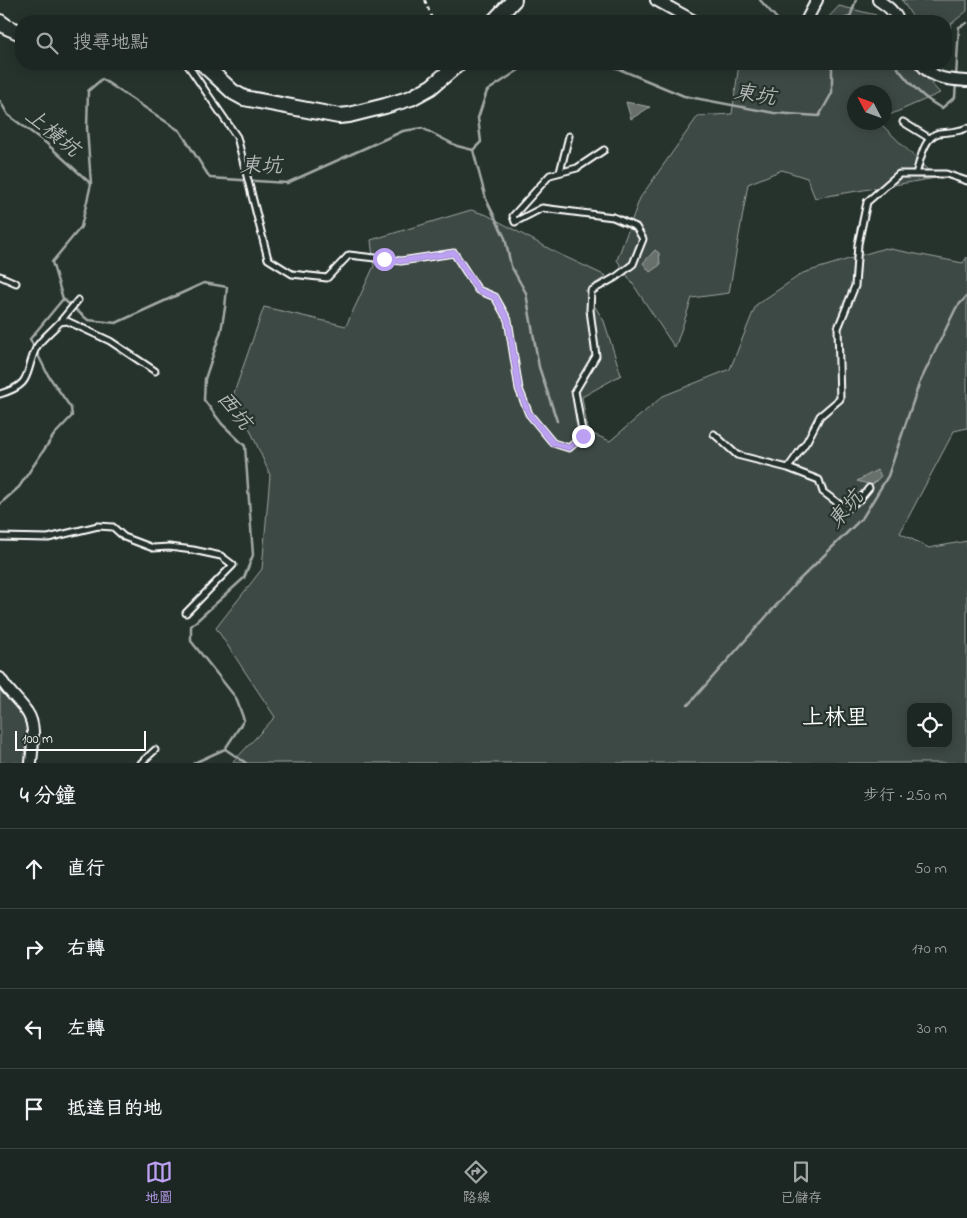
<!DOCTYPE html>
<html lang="zh-TW">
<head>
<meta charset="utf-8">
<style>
  :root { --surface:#1c2622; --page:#252e2a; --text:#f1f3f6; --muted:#a0a5a5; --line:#3a4340; --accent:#bca0f2 }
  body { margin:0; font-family:"Indie Flower","LXGW WenKai TC",sans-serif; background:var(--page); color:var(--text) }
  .controls { position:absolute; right:15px; bottom:15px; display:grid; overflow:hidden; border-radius:10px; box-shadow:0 2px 12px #0003 }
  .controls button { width:45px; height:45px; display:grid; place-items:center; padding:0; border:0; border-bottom:1px solid var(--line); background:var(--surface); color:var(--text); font:25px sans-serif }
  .compass { position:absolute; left:847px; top:85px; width:45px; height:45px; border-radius:50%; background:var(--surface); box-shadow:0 2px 12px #0003; rotate:311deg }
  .scale { position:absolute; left:15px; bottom:12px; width:131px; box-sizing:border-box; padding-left:5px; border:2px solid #fff; border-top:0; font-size:14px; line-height:18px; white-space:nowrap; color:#fff; -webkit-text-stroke:4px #26332d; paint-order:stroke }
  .stop { position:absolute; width:15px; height:15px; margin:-11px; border:4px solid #bca0f2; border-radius:50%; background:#fff }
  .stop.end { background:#bca0f2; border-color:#fff; box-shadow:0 1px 5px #0008 }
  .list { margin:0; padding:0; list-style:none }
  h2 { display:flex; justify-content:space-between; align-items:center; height:65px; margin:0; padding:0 20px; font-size:21px }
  h2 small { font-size:16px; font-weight:400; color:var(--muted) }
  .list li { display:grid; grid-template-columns:32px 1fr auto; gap:15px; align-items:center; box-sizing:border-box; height:80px; padding:0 20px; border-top:1px solid var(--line) }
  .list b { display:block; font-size:19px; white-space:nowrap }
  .list em { font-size:16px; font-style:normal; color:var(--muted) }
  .icon { flex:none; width:28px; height:28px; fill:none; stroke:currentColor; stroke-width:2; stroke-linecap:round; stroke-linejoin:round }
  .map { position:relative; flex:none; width:967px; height:763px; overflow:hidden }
  .search { position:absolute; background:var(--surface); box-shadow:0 2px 12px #0003; left:15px; right:15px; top:15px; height:55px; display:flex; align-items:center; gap:12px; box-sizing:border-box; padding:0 18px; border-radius:20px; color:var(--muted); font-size:19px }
  .sheet { height:385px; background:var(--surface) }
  nav { display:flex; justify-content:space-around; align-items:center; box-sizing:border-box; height:70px; border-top:1px solid var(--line); background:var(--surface); font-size:14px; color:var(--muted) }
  nav a { display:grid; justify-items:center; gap:2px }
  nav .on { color:var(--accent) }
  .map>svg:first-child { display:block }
  .green { fill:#3e4944; stroke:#9ea4a2; fill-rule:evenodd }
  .water { fill:#67706c; stroke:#a4a9a7 }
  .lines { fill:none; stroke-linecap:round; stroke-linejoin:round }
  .stream { stroke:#a4a9a7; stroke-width:2.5 }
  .service-casing { stroke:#fff; stroke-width:9 }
  .minor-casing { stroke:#fff; stroke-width:14 }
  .tertiary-casing { stroke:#fff; stroke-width:18 }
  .path { stroke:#fff; stroke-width:2; stroke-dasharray:4 4; stroke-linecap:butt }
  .service { stroke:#26332d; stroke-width:5 }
  .minor { stroke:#26332d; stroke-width:10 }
  .tertiary { stroke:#26332d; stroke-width:14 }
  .route { stroke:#bca0f2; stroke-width:6 }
  .labels { text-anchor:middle; stroke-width:4.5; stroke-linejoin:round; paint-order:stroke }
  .water-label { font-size:21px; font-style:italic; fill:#b3b8b6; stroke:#26332d }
  .quarter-label { font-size:22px; fill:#fff; stroke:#26332d }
</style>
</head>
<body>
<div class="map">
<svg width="967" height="763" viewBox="0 0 967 763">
  <rect width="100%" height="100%" fill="#26332d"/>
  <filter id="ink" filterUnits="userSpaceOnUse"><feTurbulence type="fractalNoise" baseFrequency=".02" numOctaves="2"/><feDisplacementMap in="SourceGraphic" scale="10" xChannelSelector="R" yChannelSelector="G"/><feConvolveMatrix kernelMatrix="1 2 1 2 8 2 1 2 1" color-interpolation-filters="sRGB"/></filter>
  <g filter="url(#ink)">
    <!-- green -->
    <path class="green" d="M902,0H967V11L951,24L946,49V21H915Z
      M839,6L876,15L881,21H825Z
      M739,64H913L940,93L885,117L884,92H854V122L880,123L936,178L815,198L807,178L782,170L748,184L729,293L692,298L675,348L617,260L640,198L698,116L732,114Z
      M471,210L487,215L557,253L606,276L585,291L604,321L621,375L582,397L588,432L610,441L663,396L730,369L756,305L803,273L885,248L963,263L967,257V428L954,431L900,533L929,548L967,541V763H232L275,717L216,628L262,569L270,475L234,393L264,307L346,326L374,266L371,240ZM911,707H948V744H911Z
      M0,690L22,714L27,729L26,763H0Z"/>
    <!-- water -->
    <path class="water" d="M626,102L650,107L631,119Z
      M655,250L659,253L660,265L650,272L643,263Z
      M877,470L881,476L872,485L857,481Z"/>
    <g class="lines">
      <!-- stream -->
      <path class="stream" d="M760,0L779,21
        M850,17L856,0
        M842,21L843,19L850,17L857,21
        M607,64L684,96L774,113L819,116L832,93V64
        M895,64C907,81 923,99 942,108L955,97L956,82
        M956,77L959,27L967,23
        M0,101L8,115L46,143L90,183
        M473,150L486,199L505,238L511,266L526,293L539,367L557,421
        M0,504L19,487L54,435L72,416L71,408L48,375L30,339L63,299
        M688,705L796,583L863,517L888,476L919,384L956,308L967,296
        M225,749L246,763
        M194,763L225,749L244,720L236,698L191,641V626L244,578L253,555L245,446L222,424L204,400L205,379L221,331L225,308L227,287L204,283L116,323L88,320L63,299L52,262L81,227L91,184L87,128L88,91L102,79L180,131L210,178L287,183L403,131L422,128L457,146L473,150L481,142L478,118L487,91L528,64"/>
      <!-- service casing -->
      <g class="service-casing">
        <path id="service" d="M187,64L237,137L268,259L292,274L327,278L349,255L401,261L454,253L478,290L495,297L508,320L519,389L529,414L553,443L569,448L583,436L575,391L596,356L590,310L591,291L616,277L633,264L643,239L636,227L613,217L542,208L515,222L513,216L550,175L577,168L604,150
          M903,122L929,138
          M560,172L569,136
          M916,174C920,161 924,136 939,133C949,132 958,132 967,128
          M0,276L16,283
          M60,322L78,300
          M0,394C33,384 24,375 36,348C41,339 53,330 60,322L67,321L110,341L155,371
          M714,434L737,455L788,468L819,480L823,492L846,509L860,499L869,488
          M788,468L807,441L820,416L840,399L838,328L855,286L858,244L867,202L899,174H946L967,181
          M0,537L48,538L98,526L113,527L124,537L153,548L169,547L193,550L221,556L233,565L186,613
          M141,763L155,750"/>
      </g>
      <!-- minor casing -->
      <g class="minor-casing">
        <path id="minor" d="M656,0L694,21
          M878,0C887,6 894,11 899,21
          M806,21L817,0
          M921,64C932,79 949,80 967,81
          M0,678C8,692 19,700 27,712C37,726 32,748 31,763"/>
      </g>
      <!-- tertiary casing -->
      <g class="tertiary-casing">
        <path id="tertiary" d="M494,21L514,0
          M0,22L7,27L21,33
          M203,64L233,92L244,98L339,116L349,115L385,106L411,98L431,87L458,64"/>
      </g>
      <!-- path -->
      <path class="path" d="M425,0L433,21"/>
      <!-- service -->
      <use href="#service" class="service"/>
      <!-- minor -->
      <use href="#minor" class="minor"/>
      <!-- tertiary -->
      <use href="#tertiary" class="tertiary"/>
    </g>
  </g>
  <g class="lines" filter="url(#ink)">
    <!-- route -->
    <path class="route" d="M384,259L401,261L454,253L478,290L495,297L508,320L519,389L529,414L553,443L569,448L583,436"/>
  </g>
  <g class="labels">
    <!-- water labels -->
    <g class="water-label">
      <text transform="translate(755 94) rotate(9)" y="7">東坑</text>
      <text transform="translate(53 132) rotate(39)" y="7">上橫坑</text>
      <text transform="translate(261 165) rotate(1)" y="7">東坑</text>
      <text transform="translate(235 410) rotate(51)" y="7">西坑</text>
      <text transform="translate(845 509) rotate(-50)" y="7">東坑</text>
    </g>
    <!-- quarter labels -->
    <g class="quarter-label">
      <text x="835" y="724">上林里</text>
    </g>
  </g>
</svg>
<div class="controls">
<button><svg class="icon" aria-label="locate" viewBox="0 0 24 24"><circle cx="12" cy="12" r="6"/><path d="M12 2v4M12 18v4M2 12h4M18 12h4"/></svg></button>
</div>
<svg class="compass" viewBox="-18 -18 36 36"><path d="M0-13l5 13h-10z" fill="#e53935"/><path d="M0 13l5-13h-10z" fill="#a0a5a5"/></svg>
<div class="scale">100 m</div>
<div class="stop" style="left:384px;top:259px"></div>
<div class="stop end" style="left:583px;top:436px"></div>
<div class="search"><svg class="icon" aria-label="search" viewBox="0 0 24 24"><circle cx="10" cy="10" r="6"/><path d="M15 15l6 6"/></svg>搜尋地點</div>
</div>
<section class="sheet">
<h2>4 分鐘<small>步行 · 250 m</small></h2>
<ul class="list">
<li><svg class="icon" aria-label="ahead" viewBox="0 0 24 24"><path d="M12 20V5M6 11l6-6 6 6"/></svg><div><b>直行</b></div><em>50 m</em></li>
<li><svg class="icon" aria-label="right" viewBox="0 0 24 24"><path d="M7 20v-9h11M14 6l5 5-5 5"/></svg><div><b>右轉</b></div><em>170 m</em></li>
<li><svg class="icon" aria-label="left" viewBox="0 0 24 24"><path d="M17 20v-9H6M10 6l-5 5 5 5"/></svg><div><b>左轉</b></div><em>30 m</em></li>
<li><svg class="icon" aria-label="arrive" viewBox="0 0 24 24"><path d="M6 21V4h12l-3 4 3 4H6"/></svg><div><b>抵達目的地</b></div></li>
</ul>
</section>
<nav>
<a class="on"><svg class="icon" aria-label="map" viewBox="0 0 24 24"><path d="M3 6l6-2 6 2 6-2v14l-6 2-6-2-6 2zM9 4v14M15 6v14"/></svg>地圖</a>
<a><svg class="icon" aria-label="directions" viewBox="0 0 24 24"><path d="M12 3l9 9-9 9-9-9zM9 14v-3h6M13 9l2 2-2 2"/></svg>路線</a>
<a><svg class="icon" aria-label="saved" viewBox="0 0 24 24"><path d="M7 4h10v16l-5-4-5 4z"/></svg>已儲存</a>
</nav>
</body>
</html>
